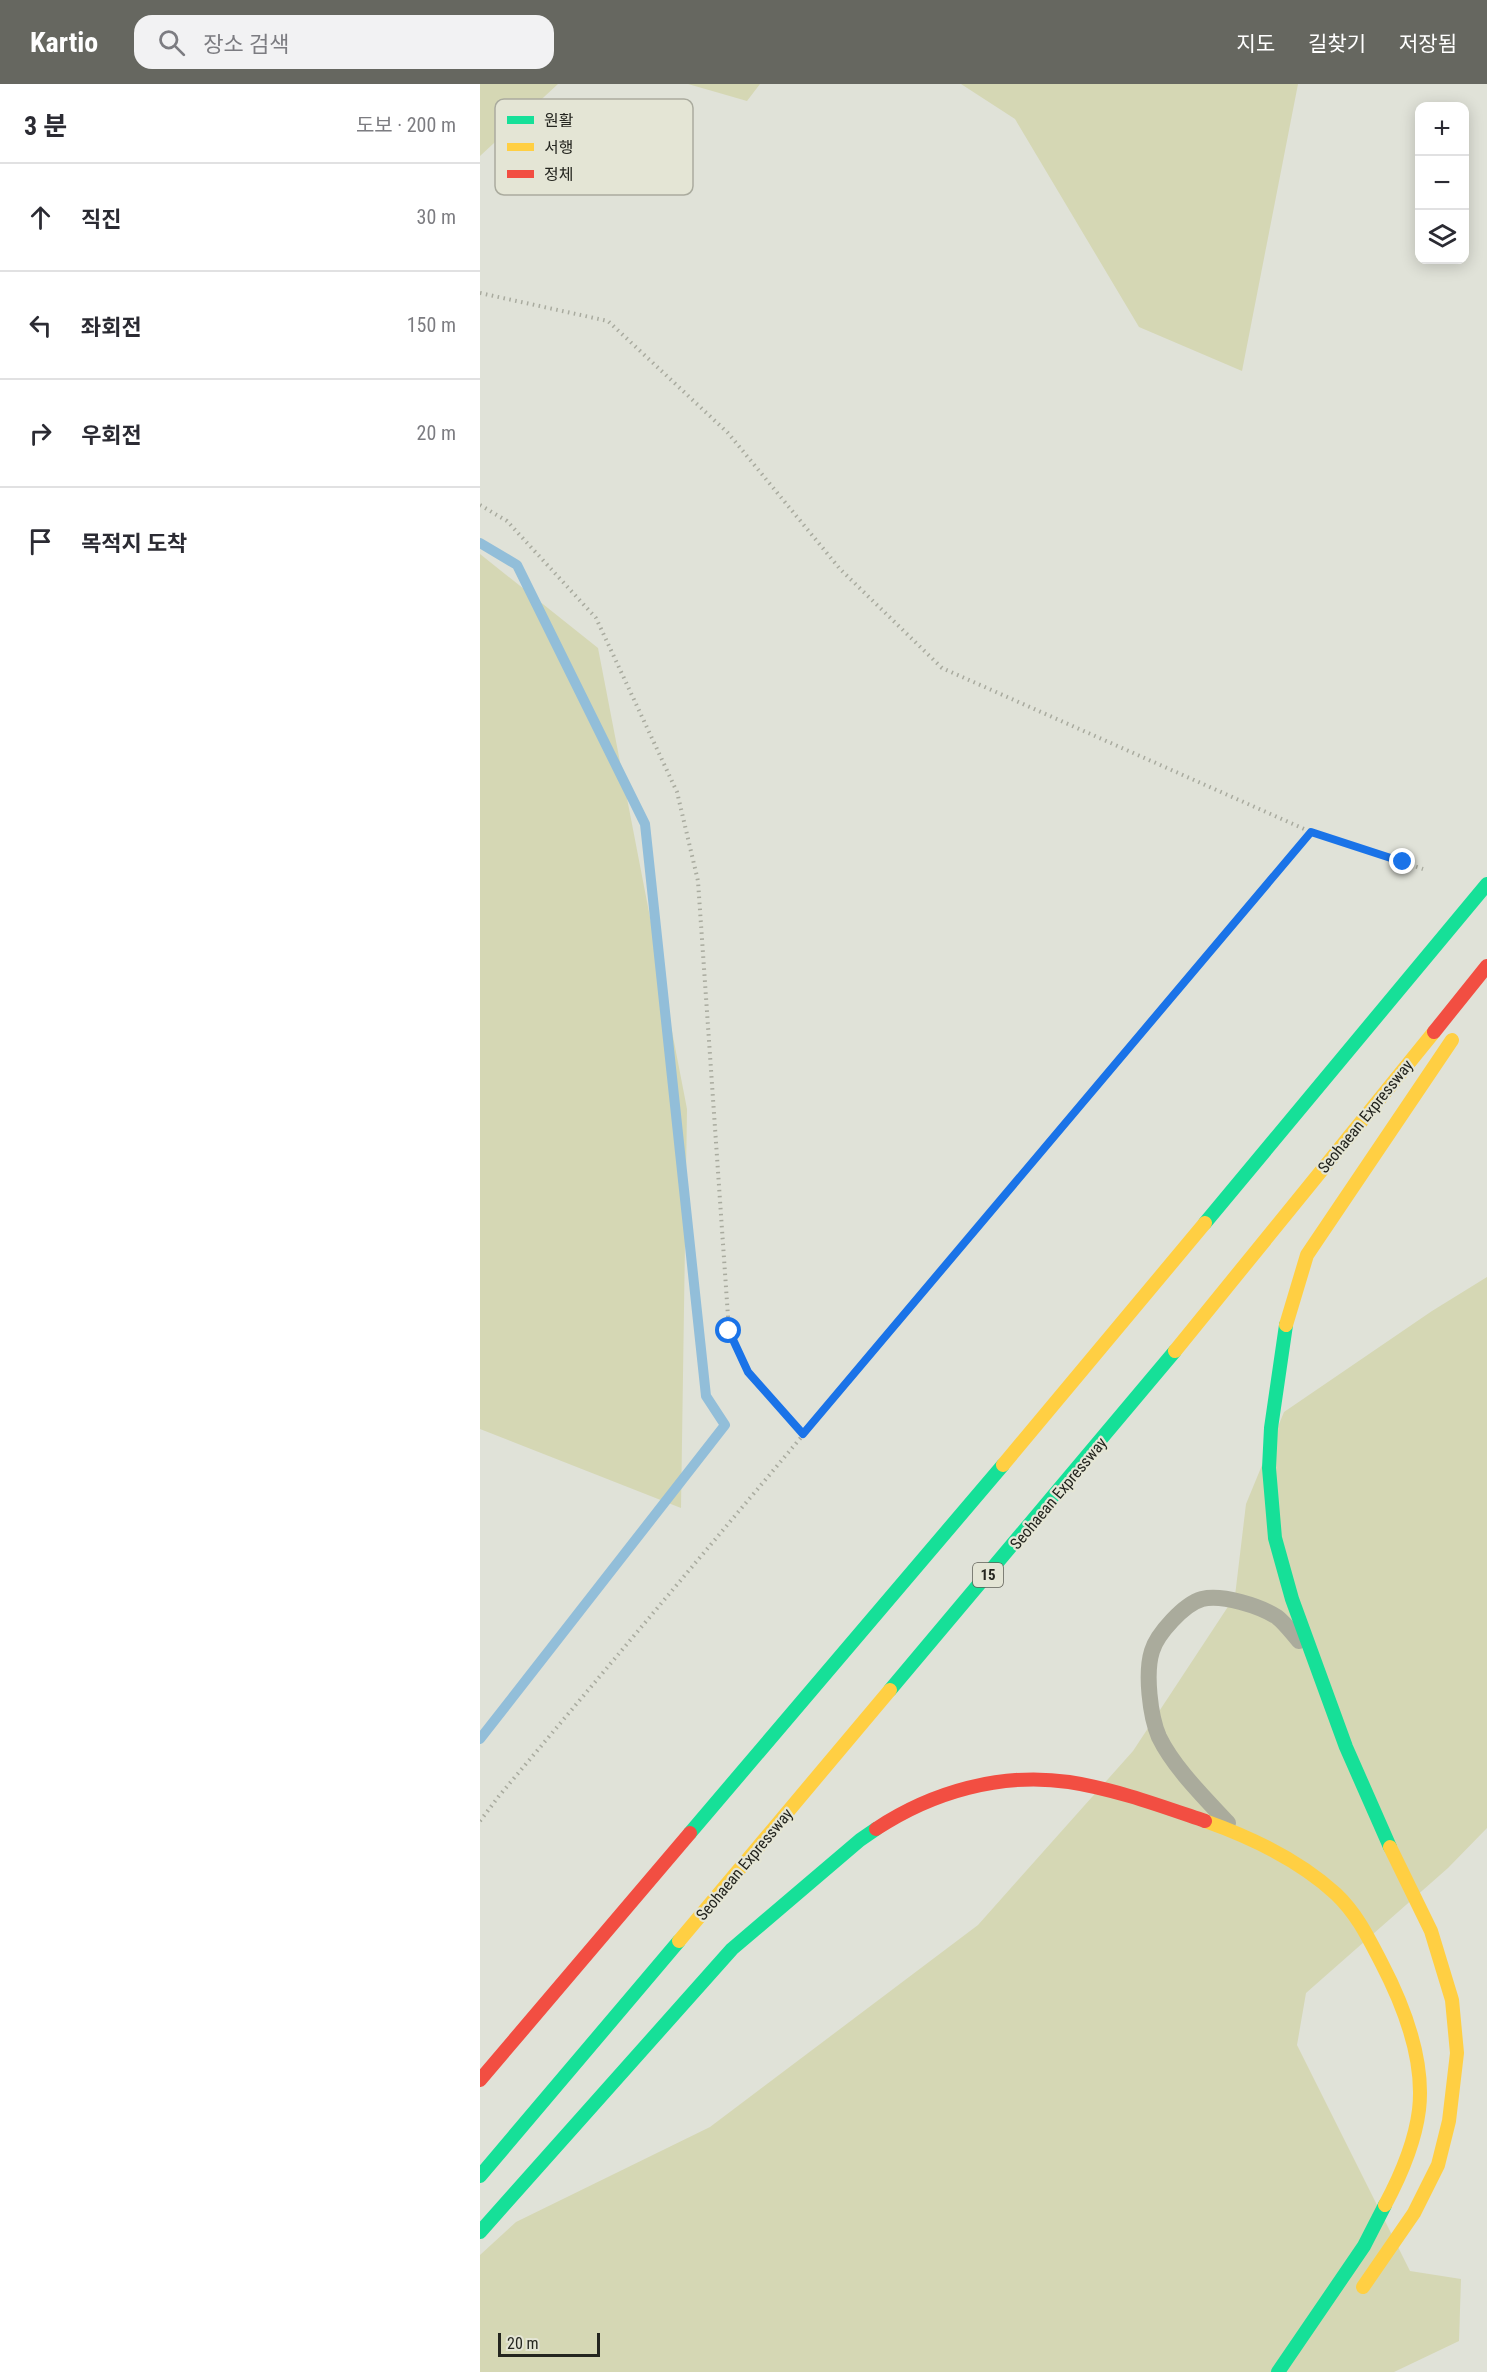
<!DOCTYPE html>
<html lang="ko">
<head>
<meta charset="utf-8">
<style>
  :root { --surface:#fff; --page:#f2f2f3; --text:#2b2b33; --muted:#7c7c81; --line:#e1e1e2; --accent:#666760 }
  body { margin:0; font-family:"Roboto Condensed","Noto Sans KR",sans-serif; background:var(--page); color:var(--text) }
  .controls { position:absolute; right:18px; top:18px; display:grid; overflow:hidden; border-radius:12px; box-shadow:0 3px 15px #0003 }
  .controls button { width:54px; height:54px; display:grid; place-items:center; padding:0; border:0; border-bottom:2px solid var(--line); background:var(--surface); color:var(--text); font:30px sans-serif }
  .scale { position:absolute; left:18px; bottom:15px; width:102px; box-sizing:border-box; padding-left:6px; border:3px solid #24251f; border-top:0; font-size:16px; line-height:21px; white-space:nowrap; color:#24251f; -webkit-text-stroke:4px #e4e5d5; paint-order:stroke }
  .stop { position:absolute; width:18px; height:18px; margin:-14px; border:4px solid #1a73e8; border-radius:50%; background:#fff }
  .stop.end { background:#1a73e8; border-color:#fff; box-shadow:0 2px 6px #0008 }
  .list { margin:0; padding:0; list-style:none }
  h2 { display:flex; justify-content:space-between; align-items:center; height:78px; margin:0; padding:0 24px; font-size:26px }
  h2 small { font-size:20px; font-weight:400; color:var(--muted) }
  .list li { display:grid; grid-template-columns:39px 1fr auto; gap:18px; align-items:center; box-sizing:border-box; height:108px; padding:0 24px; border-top:2px solid var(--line) }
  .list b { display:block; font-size:22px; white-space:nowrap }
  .list em { font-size:20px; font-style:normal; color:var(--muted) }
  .icon { flex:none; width:33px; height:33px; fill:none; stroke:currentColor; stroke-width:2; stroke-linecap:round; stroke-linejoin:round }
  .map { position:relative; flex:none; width:1007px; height:2288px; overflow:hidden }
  header { display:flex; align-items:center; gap:36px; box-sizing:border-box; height:84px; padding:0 30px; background:var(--accent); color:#fff }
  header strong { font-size:28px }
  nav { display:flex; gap:33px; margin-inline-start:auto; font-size:21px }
  .search { width:420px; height:54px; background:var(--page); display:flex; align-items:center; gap:15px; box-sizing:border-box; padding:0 21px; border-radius:18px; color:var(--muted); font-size:22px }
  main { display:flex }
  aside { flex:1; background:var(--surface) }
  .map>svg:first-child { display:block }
  .green { fill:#d5d7b4 }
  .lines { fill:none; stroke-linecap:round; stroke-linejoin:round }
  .stream { stroke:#92bed9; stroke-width:10 }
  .path { stroke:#a9ab9f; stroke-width:4; stroke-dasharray:1.5 4.5; stroke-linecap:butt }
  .lane { stroke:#aaab9c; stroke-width:16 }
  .fast { stroke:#16e098; stroke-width:14 }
  .slow { stroke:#ffcf43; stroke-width:14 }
  .jam { stroke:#f24e42; stroke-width:14 }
  .route { stroke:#1a73e8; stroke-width:8 }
  .labels { text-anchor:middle; stroke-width:4.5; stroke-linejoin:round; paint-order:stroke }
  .shield { fill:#e4e5d5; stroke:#5e5f56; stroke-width:1.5 }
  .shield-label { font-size:15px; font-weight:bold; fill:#24251f }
  .street-label { font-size:16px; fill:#24251f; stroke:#e4e5d5 }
  .key { fill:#e4e5d5; stroke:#aaab9e; stroke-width:1.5 }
  .key-label { font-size:16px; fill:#24251f }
</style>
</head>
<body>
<header>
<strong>Kartio</strong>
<div class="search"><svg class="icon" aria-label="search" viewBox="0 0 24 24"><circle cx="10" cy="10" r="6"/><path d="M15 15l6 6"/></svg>장소 검색</div>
<nav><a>지도</a><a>길찾기</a><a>저장됨</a></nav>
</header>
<main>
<aside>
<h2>3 분<small>도보 · 200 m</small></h2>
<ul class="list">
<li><svg class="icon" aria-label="ahead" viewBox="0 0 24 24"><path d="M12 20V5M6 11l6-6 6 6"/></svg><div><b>직진</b></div><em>30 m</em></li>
<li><svg class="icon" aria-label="left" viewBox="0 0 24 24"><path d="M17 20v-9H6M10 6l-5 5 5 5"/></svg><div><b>좌회전</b></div><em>150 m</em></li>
<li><svg class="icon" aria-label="right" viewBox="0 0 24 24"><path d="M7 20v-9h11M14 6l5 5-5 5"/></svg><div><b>우회전</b></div><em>20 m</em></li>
<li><svg class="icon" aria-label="arrive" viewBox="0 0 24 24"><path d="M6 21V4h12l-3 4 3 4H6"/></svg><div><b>목적지 도착</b></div></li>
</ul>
</aside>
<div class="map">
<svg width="1007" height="2288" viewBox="0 0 1007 2288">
  <rect width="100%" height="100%" fill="#e0e2d8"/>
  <!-- green -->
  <path class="green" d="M0,0H78L0,72Z
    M208,0H280L267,17Z
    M481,0H818L762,287L659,243L535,35Z
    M0,470L118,564L207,1025L201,1424L0,1345Z
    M1007,1193V1744L968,1784L826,1909L817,1961L930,2187L981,2195L979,2257L914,2288H0V2171L36,2138L230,2043L498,1841L653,1667L755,1512L766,1420L804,1328L952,1227Z"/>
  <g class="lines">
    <!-- stream -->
    <path class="stream" d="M0,459L37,481L165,740L226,1312L245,1341L0,1655"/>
    <!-- path -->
    <path class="path" d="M0,209L128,237L248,349L360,485L462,584L831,748L943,785
      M0,421L27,437L116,534L197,708L218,797L249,1247L268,1288L323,1350
      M0,1737L19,1712L831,748"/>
    <!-- lane -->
    <path class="lane" d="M748,1739C725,1714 694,1684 679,1653C670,1632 665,1589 672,1567C677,1550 704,1520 722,1515C742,1510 780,1522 797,1533C805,1539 812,1549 819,1557"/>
    <!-- fast -->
    <path class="fast" d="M725,1139L1007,800
      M806,1241L791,1344L789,1384L795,1454L812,1515L866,1663L910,1763
      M410,1606L695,1267
      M210,1749L523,1381
      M0,2092L199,1857
      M0,2148L252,1865L380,1756L396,1745
      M798,2288L884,2162L905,2121"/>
    <!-- slow -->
    <path class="slow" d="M806,1241L827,1171L972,956
      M695,1267L954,948
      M523,1381L725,1139
      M725,1737C773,1754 819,1776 856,1810C877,1830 888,1853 901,1878C924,1922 945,1976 939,2026C935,2058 920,2093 905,2121
      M199,1857L410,1606
      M883,2203L934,2129L958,2081L969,2037L977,1969L972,1916L951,1847L910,1763"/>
    <!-- jam -->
    <path class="jam" d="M954,948L1007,882
      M396,1745C452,1708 521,1688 589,1698C635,1705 681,1722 725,1737
      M0,1996L210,1749"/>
  </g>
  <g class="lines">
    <!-- route -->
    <path class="route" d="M249,1247L268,1288L323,1350L831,748L923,778"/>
  </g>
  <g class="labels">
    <!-- shield labels -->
    <rect class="shield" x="493" y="1479" width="30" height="24" rx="4.5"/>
    <g class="shield-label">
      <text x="508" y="1496">15</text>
    </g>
    <!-- street labels -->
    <g class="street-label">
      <text transform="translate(885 1032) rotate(-51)" y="6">Seohaean Expressway</text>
      <text transform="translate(578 1409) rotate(-50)" y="6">Seohaean Expressway</text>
      <text transform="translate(264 1780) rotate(-50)" y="6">Seohaean Expressway</text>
    </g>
  </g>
  <!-- legend -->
  <rect x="15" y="15" width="198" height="96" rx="9" class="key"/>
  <rect x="27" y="32" width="27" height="8" fill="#16e098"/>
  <rect x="27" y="59" width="27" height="8" fill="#ffcf43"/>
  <rect x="27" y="86" width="27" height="8" fill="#f24e42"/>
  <g class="key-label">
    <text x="64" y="42">원활</text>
    <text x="64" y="69">서행</text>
    <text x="64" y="96">정체</text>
  </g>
</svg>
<div class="controls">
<button>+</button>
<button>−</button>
<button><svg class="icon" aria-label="layers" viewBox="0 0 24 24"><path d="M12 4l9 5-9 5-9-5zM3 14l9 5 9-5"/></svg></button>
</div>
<div class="scale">20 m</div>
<div class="stop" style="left:249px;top:1247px"></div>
<div class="stop end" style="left:923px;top:778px"></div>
</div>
</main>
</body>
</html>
